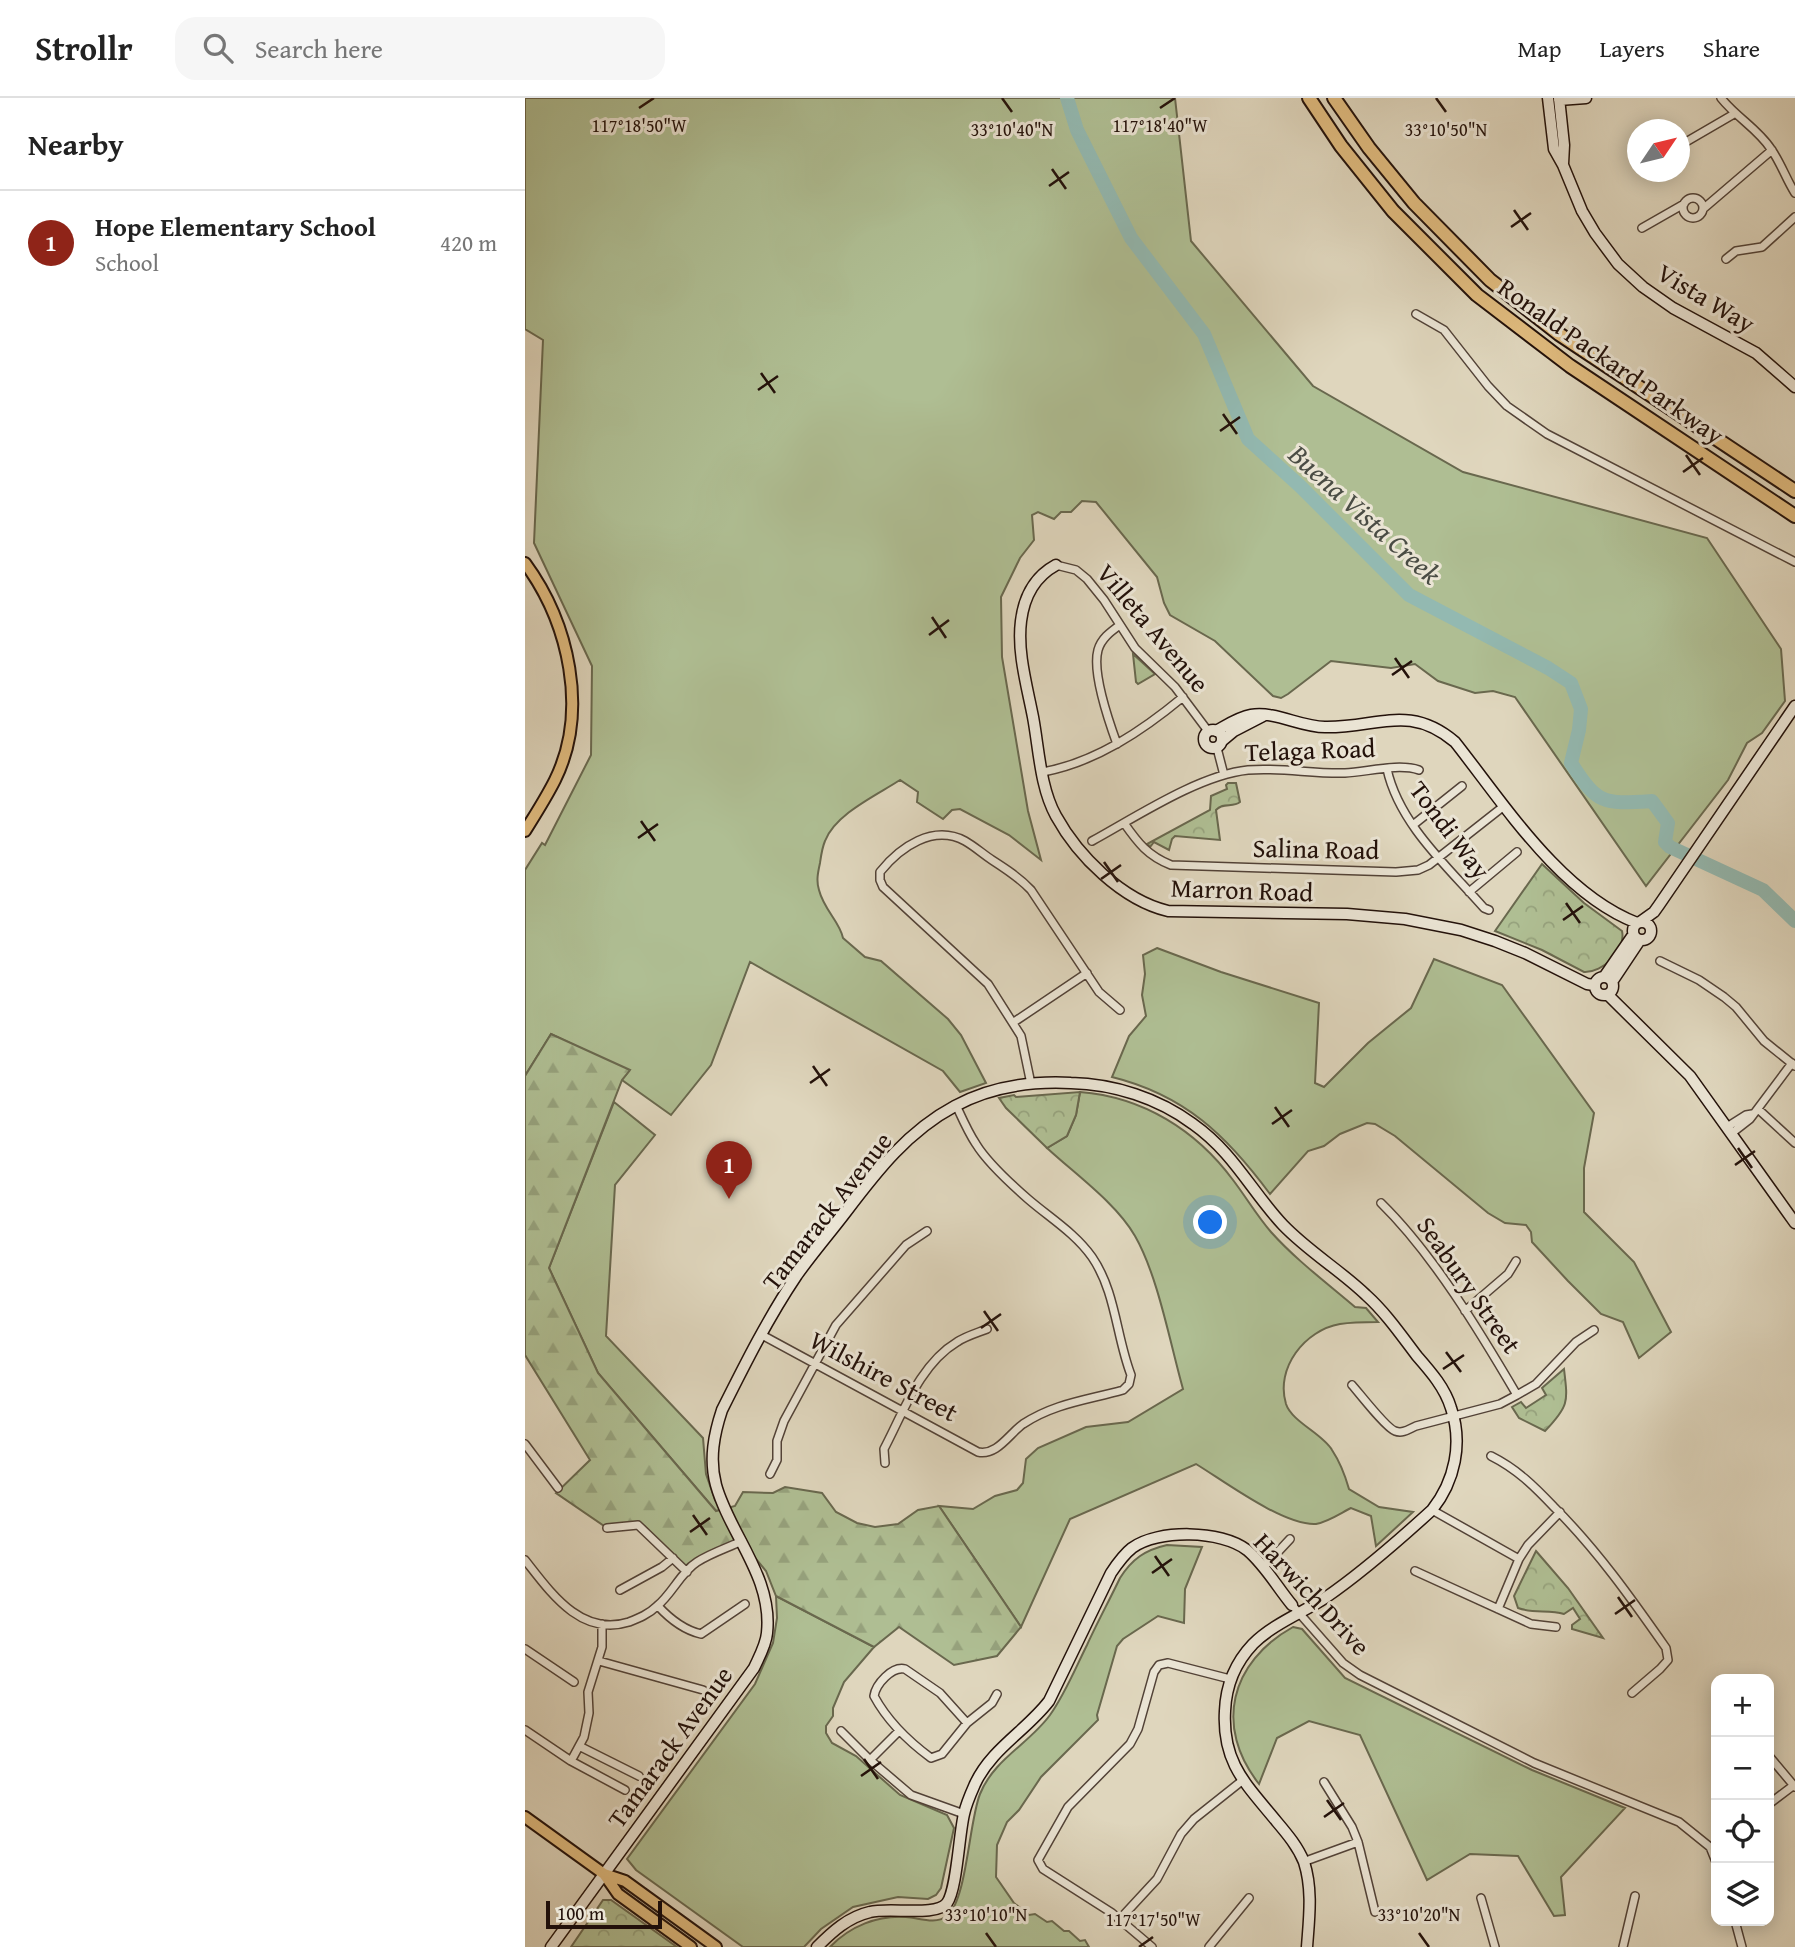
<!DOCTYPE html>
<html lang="en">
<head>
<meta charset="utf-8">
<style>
  :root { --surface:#fff; --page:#f6f6f6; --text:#222; --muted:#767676; --line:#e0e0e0; --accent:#8f2418 }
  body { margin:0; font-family:"Gentium Book Plus",serif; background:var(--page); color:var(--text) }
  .controls { position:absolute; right:21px; bottom:21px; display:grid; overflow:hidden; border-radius:14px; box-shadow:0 4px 18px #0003 }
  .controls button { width:63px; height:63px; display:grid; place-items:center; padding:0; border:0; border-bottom:2px solid var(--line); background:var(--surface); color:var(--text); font:35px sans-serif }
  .compass { position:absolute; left:1102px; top:21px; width:63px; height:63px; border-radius:50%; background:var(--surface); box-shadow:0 4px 18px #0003; rotate:55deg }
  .scale { position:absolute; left:21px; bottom:18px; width:116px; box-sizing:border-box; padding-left:7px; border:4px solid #23110a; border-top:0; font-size:19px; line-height:24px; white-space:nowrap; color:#23110a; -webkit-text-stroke:5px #eae4d4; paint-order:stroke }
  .you { position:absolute; left:686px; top:1125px; width:24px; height:24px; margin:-18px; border:5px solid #fff; border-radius:50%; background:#1a73e8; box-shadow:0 0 0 10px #1a73e833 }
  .badge { display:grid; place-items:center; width:46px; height:46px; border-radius:50%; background:var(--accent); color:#fff; font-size:23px; font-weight:700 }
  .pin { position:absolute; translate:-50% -58px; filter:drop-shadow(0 2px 4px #0008) }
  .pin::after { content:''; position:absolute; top:37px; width:24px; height:21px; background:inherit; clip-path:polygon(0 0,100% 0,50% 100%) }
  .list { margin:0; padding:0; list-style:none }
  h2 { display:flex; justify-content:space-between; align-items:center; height:91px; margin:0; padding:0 28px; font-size:30px }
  h2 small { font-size:23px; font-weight:400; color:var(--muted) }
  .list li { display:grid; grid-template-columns:46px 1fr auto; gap:21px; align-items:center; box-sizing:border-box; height:105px; padding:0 28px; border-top:2px solid var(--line) }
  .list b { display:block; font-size:26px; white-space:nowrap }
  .list p { margin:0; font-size:23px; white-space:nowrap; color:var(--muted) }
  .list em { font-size:23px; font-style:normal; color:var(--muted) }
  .icon { flex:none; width:38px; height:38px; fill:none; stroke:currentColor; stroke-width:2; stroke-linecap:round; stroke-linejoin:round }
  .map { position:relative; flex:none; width:1270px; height:1849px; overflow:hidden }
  header { display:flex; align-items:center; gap:42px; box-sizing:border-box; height:98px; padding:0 35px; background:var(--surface); border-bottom:2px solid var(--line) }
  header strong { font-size:33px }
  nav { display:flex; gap:38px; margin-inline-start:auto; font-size:24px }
  .search { width:490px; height:63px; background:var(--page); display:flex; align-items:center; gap:18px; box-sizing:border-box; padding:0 24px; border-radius:21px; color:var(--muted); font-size:26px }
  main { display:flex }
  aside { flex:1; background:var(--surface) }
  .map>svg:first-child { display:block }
  .grass { fill:#afbe93; stroke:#69684e; stroke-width:2 }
  .forest { fill:url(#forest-firs); stroke:#69684e; stroke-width:2 }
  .park { fill:url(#park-crowns); stroke:#69684e; stroke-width:2 }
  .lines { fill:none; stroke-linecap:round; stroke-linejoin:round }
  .river { stroke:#93b9b1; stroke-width:14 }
  .street-casing { stroke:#524237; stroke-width:10 }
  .secondary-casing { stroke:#23110a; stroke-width:13 }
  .primary-casing { stroke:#23110a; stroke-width:14 }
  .highway-casing { stroke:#23110a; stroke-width:16 }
  .street { stroke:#eae4d4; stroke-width:7 }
  .secondary { stroke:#eae4d4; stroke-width:10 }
  .primary { stroke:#e0bb7e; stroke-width:10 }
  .highway { stroke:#e0bb7e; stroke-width:12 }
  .ticks { fill:none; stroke:#23110a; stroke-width:2.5 }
  .labels { text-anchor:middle; stroke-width:6; stroke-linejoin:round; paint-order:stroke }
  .street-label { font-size:26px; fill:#23110a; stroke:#eae4d4 }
  .water-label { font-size:28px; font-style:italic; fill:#4a4c44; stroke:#eae4d4 }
  .ticks-label { font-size:18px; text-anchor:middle; fill:#23110a; stroke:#eae4d4; stroke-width:6; stroke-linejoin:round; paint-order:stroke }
</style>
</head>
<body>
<header>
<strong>Strollr</strong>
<div class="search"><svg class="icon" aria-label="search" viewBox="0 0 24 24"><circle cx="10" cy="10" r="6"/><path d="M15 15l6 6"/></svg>Search here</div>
<nav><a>Map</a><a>Layers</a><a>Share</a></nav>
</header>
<main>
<aside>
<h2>Nearby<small></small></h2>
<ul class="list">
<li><span class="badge">1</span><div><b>Hope Elementary School</b><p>School</p></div><em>420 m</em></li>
</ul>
</aside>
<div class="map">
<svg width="1270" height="1849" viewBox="0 0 1270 1849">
  <defs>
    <pattern id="forest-firs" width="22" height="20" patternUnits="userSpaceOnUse" patternTransform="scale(1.75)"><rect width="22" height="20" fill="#afbe93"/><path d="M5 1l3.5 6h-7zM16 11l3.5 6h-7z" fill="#96a27d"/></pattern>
    <pattern id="park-crowns" width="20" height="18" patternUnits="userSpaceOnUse" patternTransform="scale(1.75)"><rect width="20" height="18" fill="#afbe93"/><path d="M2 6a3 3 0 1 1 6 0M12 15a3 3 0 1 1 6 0" fill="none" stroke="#96a27d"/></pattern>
  </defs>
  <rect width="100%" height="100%" fill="#dfd6bd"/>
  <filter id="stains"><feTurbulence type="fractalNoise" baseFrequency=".00286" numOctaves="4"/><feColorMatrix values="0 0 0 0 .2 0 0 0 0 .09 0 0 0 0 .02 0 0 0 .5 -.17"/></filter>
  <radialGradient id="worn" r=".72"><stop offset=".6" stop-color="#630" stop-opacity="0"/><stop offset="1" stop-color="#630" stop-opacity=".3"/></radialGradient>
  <!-- grass -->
  <path class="grass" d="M0,0H650L666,143L788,288L938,374L1182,440L1256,551L1260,603L1237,635L1222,645L1203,682L1121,788L990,599L968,593L950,595L913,583L890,566L866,570L806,563L763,596L756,600L748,598L690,543L645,517L639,505L632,479L571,404L557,403L546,414H536L529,421L513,414L507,417L509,442L495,460L476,499L477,559L503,713L516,762L484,737L435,711L427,712L418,721L392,704L393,694L375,682C352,697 310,716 300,743C297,750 296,758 295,765C293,774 291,783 294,792C299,812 315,824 318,840L340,859L356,863L423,921L436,937L461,985L435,994L418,973L225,864L186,967L146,1017L97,982L104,973L26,936L0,978V772L17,745L20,747L66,657L67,568L9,445L18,242L0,231Z
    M632,850L696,874L794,905L790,985L799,989L843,945L886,910L909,861L977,887L1069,1015L1059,1070V1114L1109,1164L1146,1234L1114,1260L1098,1224L1076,1216L1043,1183L1007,1144L1006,1134L1001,1127L980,1125L963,1115L870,1038L850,1026L842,1025L815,1036L799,1048L783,1053L745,1096C702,1038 660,997 587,979L604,938L621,918L617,897L620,876L618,857Z
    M555,994C618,999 671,1032 708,1082C721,1099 732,1118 746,1134C771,1162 802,1185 830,1209L841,1210L853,1224C841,1224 828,1224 815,1226C780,1232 750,1270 761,1306C767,1324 798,1336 807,1352C815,1364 820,1377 824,1391L854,1409L888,1414L851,1448L846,1418L826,1410C816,1415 803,1424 791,1426C759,1428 699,1383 671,1366L545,1421L496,1529L414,1408L448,1411L470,1398L492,1392L498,1385L501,1361L513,1350L561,1329L603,1324L658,1291C645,1245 633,1178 610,1138C591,1105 550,1076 522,1050L542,1038L551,1017Z
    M89,1004L130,1037L90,1087L81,1238L178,1340L181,1376L190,1402L197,1412L191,1413L73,1275L24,1170Z
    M642,1447L677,1449L660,1491L659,1525L633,1518L598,1541L592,1548L572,1617L573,1622L516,1679L494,1712L482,1724L472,1747L471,1779L489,1805L504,1817L510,1816L522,1824L527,1823L539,1833H544L555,1843L560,1842L564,1849H305C325,1828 353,1817 381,1819C395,1820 410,1827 422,1818C442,1802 444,1723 455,1696C469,1661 504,1646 525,1617C540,1596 550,1571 562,1547C572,1525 584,1503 595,1480C607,1461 620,1452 642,1447Z
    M251,1498L349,1549L319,1584L308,1610V1618L301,1628V1635L307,1645L331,1658L375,1697L422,1717L429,1730L416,1790L411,1797L403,1801L373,1799L328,1809L296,1831L279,1849H218L111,1772L102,1761L230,1586L248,1545L252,1520Z
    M768,1529L777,1531L820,1580L1007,1672L1100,1710L1036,1779L1040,1817L1029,1818L993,1758L945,1756L902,1782L835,1637L784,1623L752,1640L734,1686C689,1629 705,1564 768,1529Z"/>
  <!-- forest -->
  <path class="forest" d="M26,936L105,972L97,982L24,1170L73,1275L191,1413L210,1408L218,1394L248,1395L260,1389L297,1395L311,1414L332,1425L350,1429L373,1426L393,1412L414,1408L496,1529L472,1558L429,1567L374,1529L349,1549L251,1498L241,1473L217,1444L171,1464L162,1474L114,1427L82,1430L31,1395L65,1362L0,1257V978Z"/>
  <!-- park -->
  <path class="park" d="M608,556L630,576L613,586L611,584Z
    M703,685H711L715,704C708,710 698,704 691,712L695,742L650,738L647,741L644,752L629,744L625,749L622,746L685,712L686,698L702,691L701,687Z
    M1017,766L1059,805L1097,833C1101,852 1078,875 1059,874L1017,852L970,833Z
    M555,994L551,1017L542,1038L522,1050L481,1010L474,1000L489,997L491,999Z
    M1039,1271C1043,1304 1044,1308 1020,1333L994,1320L987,1309L996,1304L1001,1310L1021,1297L1017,1290Z
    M1011,1453L1043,1490L1078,1540L1047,1531V1527L1055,1521L1048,1510L1039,1516C1024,1511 1009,1516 993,1510L989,1498Z
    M78,1802H86L152,1849H46Z"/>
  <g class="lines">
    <!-- river -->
    <path class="river" d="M542,0L552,32L606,140L679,236L723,341L775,388L884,497L1023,570L1046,585L1056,611L1054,632L1046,665C1073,707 1078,706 1127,703L1143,725L1140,744L1145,749L1238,792L1270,823"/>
    <!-- street casing -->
    <g class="street-casing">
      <path id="street" d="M1196,0C1211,19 1233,31 1246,51C1256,65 1261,81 1270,95
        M1154,48L1209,16
        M1158 110a10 10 0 1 1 20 0a10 10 0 1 1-20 0Z
        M1178,111L1247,52
        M1117,130L1159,106
        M1201,161L1211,153L1237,149L1270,119
        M891,216L919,232L963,288L982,308L1022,336L1270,464
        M531,467L551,472L562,481L579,502L610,550L650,589L683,633
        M592,646C584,624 567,574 573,552C576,541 585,534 595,527
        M692,650L699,677
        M862,671C874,726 923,769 959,810L964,812
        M518,674C571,664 617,633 658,599
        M599,725C613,745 623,758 646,767L871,774L893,772L904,767L979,708
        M888,727L937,688
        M567,743C611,719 674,677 723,672C755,669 787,676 820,675C842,674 873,665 894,672
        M944,794L992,754
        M1135,863L1174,882L1199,899L1211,909L1239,943L1270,968
        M489,924L562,875
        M506,986L496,938L463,886L358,789L355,782V774C375,749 408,726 440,743C449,748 458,756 467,762C481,771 495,780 506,792L574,894L595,912
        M1233,1011L1270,1045
        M1202,1029L1221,1017L1227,1016
        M1207,1035L1225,1021L1267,965
        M856,1105C908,1156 955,1234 992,1297
        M940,1213L983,1176L991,1163
        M237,1237L453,1354C472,1358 484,1336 498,1326C530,1305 563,1302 598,1292L604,1286L606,1277C591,1238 591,1194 567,1159C550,1135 525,1120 503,1101C487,1087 462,1064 451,1046C443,1034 437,1020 431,1007
        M827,1287C835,1296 861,1330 870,1333C878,1336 884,1331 891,1328L975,1306L992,1297L1011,1286L1051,1244L1069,1232
        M0,1346L33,1390
        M966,1358C992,1371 1009,1388 1029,1409C1072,1452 1106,1500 1141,1550L1143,1562L1135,1571L1107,1595
        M360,1365L359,1351C378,1315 395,1266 432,1244C441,1238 452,1235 462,1231
        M245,1376L252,1362V1343L259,1323L311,1227L381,1147L402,1133
        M907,1412L994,1461
        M82,1430L113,1427L162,1474
        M0,1462C26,1495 56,1539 104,1524C114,1520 124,1516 132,1508C147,1496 156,1474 172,1464C186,1455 202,1450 217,1443
        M738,1470L765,1441
        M890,1473L1006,1526L1031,1529
        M95,1492L137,1469L148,1460
        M767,1507L818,1565L835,1577L1009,1665L1154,1724L1185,1749L1191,1764
        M133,1508C144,1520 159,1532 176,1536L220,1506
        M973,1511L994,1461L1003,1447L1035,1414
        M0,1551L49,1584
        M74,1563L178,1592
        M442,1625L415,1595L380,1571C367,1568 351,1586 349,1598C363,1624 383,1643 406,1660L417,1656L442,1625L467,1605L472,1596
        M0,1632L46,1663L100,1692
        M316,1633L345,1662L386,1697L439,1716
        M54,1648L114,1678
        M1244,1658L1270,1689
        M345,1662L374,1633
        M46,1663L59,1639L64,1615L63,1594L77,1549V1526
        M799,1684L827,1729L833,1744L850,1814
        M1244,1706L1269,1687
        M778,1764L833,1744
        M956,1800L970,1849
        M595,1821L632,1781L656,1736L669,1721L718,1682
        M1210,1823L1217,1849
        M627,1849L587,1815L518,1771L513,1762L543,1709L605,1646L613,1631L629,1574L634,1567L643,1565L705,1581
        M684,1849L724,1800
        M1098,1849L1110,1798"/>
    </g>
    <!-- secondary casing -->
    <g class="secondary-casing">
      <path id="secondary" d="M1023,0L1029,51L1038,67L1057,113L1070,135L1093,166L1118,189L1148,210L1231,255L1270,289
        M1034,0L1039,47L1038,66
        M1034,2L1061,0
        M531,467C509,479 499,499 496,523C492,554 502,588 508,619C514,651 515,689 531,718C553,758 597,802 643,813L822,816L880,821L936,832L970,843L1000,855L1062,886L1069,887
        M679 641a9 9 0 1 1 18 0a9 9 0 1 1-18 0Z
        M691,633C702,627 714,619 726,617C751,613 775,629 800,629C852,630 884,605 930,644C979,706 1036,796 1112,825
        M697,643L709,633L738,618
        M1108 833a9 9 0 1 1 18 0a9 9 0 1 1-18 0Z
        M1115,824L1129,814L1134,807L1270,608
        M1070 888a9 9 0 1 1 18 0a9 9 0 1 1-18 0Z
        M1079,879L1108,837
        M1087,884L1115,842
        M1083,897L1165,978L1270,1125
        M26,1849L229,1570C234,1559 241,1547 242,1535C248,1479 205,1437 191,1387C184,1361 189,1336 197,1312C220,1266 243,1220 272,1177C287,1156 305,1135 321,1114C352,1073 383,1033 430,1008C465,989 507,983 546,985C589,986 633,1000 668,1026C709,1055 726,1093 758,1127C784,1154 815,1172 841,1197C861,1215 876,1237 892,1258C906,1274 920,1290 926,1310C938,1345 930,1383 907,1412C873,1443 838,1474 800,1500C777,1515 748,1526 728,1546C710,1565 701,1587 700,1613C697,1665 721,1686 752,1724C763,1737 773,1749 779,1764C788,1792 784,1821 782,1849
        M292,1849C307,1834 323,1819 345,1814C364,1809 412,1819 422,1805C432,1791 434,1736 439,1716C441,1706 446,1695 450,1686C466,1651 502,1632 524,1603L586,1475C592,1466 598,1457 607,1450C633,1431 696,1432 722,1452C740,1467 752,1489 767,1507"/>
    </g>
    <!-- primary casing -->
    <g class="primary-casing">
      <path id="primary" d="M0,465C44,525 64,613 30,682C21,700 10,717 0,733
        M0,1719L79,1776L100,1783L191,1849
        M79,1776L93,1796L166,1849"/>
    </g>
    <!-- highway casing -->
    <g class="highway-casing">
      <path id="highway" d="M784,0L816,48L868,113L952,197L1045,268L1270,418
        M809,0L844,50L889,105L965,182L1034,236L1270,393"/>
    </g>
    <!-- street -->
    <use href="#street" class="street"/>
    <!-- secondary -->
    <use href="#secondary" class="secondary"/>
    <!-- primary -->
    <use href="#primary" class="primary"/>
    <!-- highway -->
    <use href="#highway" class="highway"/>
  </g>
  <!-- ticks -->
  <path class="ticks" d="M477,0L487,14M911,0L921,14M114,10L129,0M635,10L650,0M527,71L541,91M524,88L544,74M989,112L1003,132M986,129L1006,115M236,275L250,295M233,292L253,278M698,316L712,336M695,333L715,319M1161,357L1175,377M1158,374L1178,360M407,519L421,540M404,537L424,522M870,560L884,580M867,577L887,563M116,723L130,743M113,740L133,726M579,764L593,784M576,781L596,767M1041,805L1055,825M1038,822L1058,808M288,968L302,988M285,985L305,971M750,1009L764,1029M747,1026L767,1012M1213,1050L1227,1070M1210,1067L1230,1053M459,1213L473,1233M456,1230L476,1216M921,1254L936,1274M918,1271L939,1257M168,1417L182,1437M165,1434L185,1420M630,1458L644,1478M627,1475L647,1461M1093,1499L1107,1519M1090,1516L1110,1502M339,1661L353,1681M336,1678L356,1664M802,1702L816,1722M799,1719L819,1705M461,1835L471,1849M894,1835L904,1849M614,1849L628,1839"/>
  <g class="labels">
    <!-- street labels -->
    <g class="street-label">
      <text transform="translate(1181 200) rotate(31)" y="9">Vista Way</text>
      <text transform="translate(1086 263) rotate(35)" y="9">Ronald Packard Parkway</text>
      <text transform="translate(628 530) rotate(50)" y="9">Villeta Avenue</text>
      <text transform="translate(785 652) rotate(-2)" y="9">Telaga Road</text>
      <text transform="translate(925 732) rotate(53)" y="9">Tondi Way</text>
      <text transform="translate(791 751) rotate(1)" y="9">Salina Road</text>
      <text transform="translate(717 792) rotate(2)" y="9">Marron Road</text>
      <text transform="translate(302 1113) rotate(-52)" y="9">Tamarack Avenue</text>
      <text transform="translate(944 1187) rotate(55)" y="9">Seabury Street</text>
      <text transform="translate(359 1278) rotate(28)" y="9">Wilshire Street</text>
      <text transform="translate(787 1496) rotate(47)" y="9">Harwich Drive</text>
      <text transform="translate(145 1649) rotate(-54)" y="9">Tamarack Avenue</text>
    </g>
    <!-- water labels -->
    <g class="water-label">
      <text transform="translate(840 416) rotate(42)" y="10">Buena Vista Creek</text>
    </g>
  </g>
  <g class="ticks-label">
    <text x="114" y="34">117°18'50"W</text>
    <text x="635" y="34">117°18'40"W</text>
    <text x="487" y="38">33°10'40"N</text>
    <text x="921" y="38">33°10'50"N</text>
    <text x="461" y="1823">33°10'10"N</text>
    <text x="894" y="1823">33°10'20"N</text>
    <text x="628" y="1828">117°17'50"W</text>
  </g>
  <rect width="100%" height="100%" filter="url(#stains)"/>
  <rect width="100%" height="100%" fill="url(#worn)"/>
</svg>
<div class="controls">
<button>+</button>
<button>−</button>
<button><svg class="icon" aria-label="locate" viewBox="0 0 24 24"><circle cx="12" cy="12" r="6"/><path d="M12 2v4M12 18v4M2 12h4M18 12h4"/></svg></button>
<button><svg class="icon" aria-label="layers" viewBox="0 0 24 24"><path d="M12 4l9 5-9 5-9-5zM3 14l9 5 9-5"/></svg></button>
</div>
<svg class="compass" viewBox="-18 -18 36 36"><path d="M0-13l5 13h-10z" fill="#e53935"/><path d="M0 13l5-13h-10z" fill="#767676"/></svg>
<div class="scale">100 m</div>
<div class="you"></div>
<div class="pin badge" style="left:204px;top:1101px">1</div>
</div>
</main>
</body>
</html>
